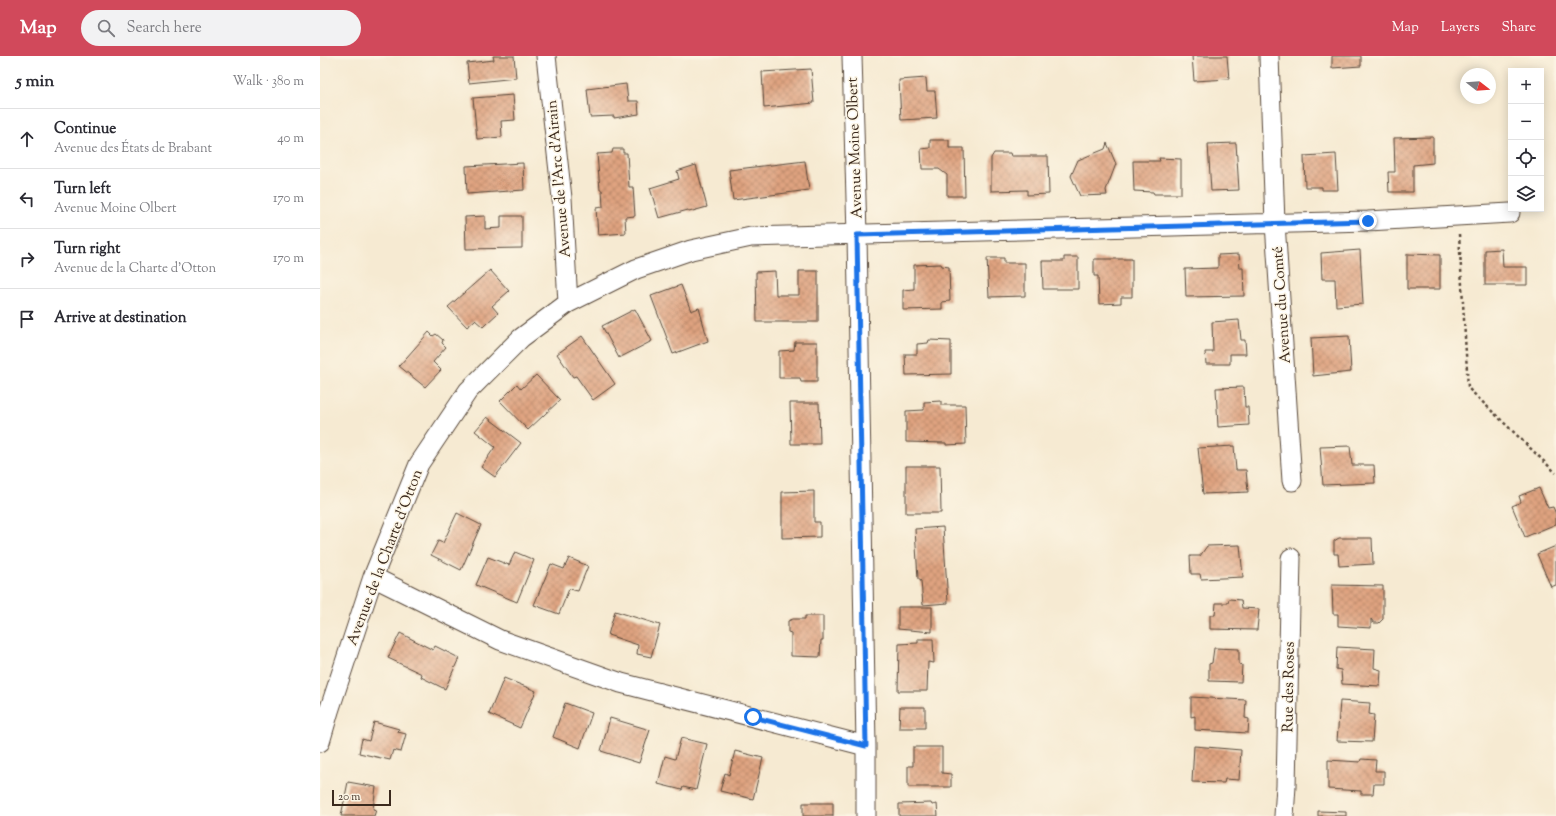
<!DOCTYPE html>
<html lang="en">
<head>
<meta charset="utf-8">
<style>
  :root { --surface:#fff; --page:#f2f2f3; --text:#2b2b33; --muted:#7c7c81; --line:#e1e1e2; --accent:#d1495b }
  body { margin:0; font-family:"Sorts Mill Goudy",serif; background:var(--page); color:var(--text) }
  .controls { position:absolute; right:12px; top:12px; display:grid; overflow:hidden; border-radius:0px; box-shadow:0 2px 10px #0003 }
  .controls button { width:36px; height:36px; display:grid; place-items:center; padding:0; border:0; border-bottom:1px solid var(--line); background:var(--surface); color:var(--text); font:20px sans-serif }
  .compass { position:absolute; left:1140px; top:12px; width:36px; height:36px; border-radius:50%; background:var(--surface); box-shadow:0 2px 10px #0003; rotate:107deg }
  .scale { position:absolute; left:12px; bottom:10px; width:59px; box-sizing:border-box; padding-left:4px; border:2px solid #3b2a1e; border-top:0; font-size:11px; line-height:14px; white-space:nowrap; color:#3b2a1e; -webkit-text-stroke:3px #fcf5e5; paint-order:stroke }
  .stop { position:absolute; width:12px; height:12px; margin:-9px; border:3px solid #1a73e8; border-radius:50%; background:#fff }
  .stop.end { background:#1a73e8; border-color:#fff; box-shadow:0 1px 4px #0008 }
  .list { margin:0; padding:0; list-style:none }
  h2 { display:flex; justify-content:space-between; align-items:center; height:52px; margin:0; padding:0 16px; font-size:17px }
  h2 small { font-size:13px; font-weight:400; color:var(--muted) }
  .list li { display:grid; grid-template-columns:26px 1fr auto; gap:12px; align-items:center; box-sizing:border-box; height:60px; padding:0 16px; border-top:1px solid var(--line) }
  .list b { display:block; font-size:15px; white-space:nowrap }
  .list p { margin:0; font-size:13px; white-space:nowrap; color:var(--muted) }
  .list em { font-size:13px; font-style:normal; color:var(--muted) }
  .icon { flex:none; width:22px; height:22px; fill:none; stroke:currentColor; stroke-width:2; stroke-linecap:round; stroke-linejoin:round }
  .map { position:relative; flex:none; width:1236px; height:760px; overflow:hidden }
  header { display:flex; align-items:center; gap:24px; box-sizing:border-box; height:56px; padding:0 20px; background:var(--accent); color:#fff }
  header strong { font-size:19px }
  nav { display:flex; gap:22px; margin-inline-start:auto; font-size:14px }
  .search { width:280px; height:36px; background:var(--page); display:flex; align-items:center; gap:10px; box-sizing:border-box; padding:0 14px; border-radius:22px; color:var(--muted); font-size:15px }
  main { display:flex }
  aside { flex:1; background:var(--surface) }
  .map>svg:first-child { display:block }
  .building { fill:url(#building-cross-hatch) }
  .lines { fill:none; stroke-linecap:round; stroke-linejoin:round }
  .street-casing { stroke:#574739; stroke-width:21 }
  .path { stroke:#574739; stroke-width:2.5; stroke-dasharray:3 3; stroke-linecap:butt }
  .street { stroke:#fff; stroke-width:19 }
  .route { stroke:#1a73e8; stroke-width:5 }
  .labels { text-anchor:middle; stroke-width:3; stroke-linejoin:round; paint-order:stroke }
  .street-label { font-size:15px; fill:#3b2a1e; stroke:#fcf5e5 }
</style>
</head>
<body>
<header>
<strong>Map</strong>
<div class="search"><svg class="icon" aria-label="search" viewBox="0 0 24 24"><circle cx="10" cy="10" r="6"/><path d="M15 15l6 6"/></svg>Search here</div>
<nav><a>Map</a><a>Layers</a><a>Share</a></nav>
</header>
<main>
<aside>
<h2>5 min<small>Walk · 380 m</small></h2>
<ul class="list">
<li><svg class="icon" aria-label="ahead" viewBox="0 0 24 24"><path d="M12 20V5M6 11l6-6 6 6"/></svg><div><b>Continue</b><p>Avenue des États de Brabant</p></div><em>40 m</em></li>
<li><svg class="icon" aria-label="left" viewBox="0 0 24 24"><path d="M17 20v-9H6M10 6l-5 5 5 5"/></svg><div><b>Turn left</b><p>Avenue Moine Olbert</p></div><em>170 m</em></li>
<li><svg class="icon" aria-label="right" viewBox="0 0 24 24"><path d="M7 20v-9h11M14 6l5 5-5 5"/></svg><div><b>Turn right</b><p>Avenue de la Charte d'Otton</p></div><em>170 m</em></li>
<li><svg class="icon" aria-label="arrive" viewBox="0 0 24 24"><path d="M6 21V4h12l-3 4 3 4H6"/></svg><div><b>Arrive at destination</b></div></li>
</ul>
</aside>
<div class="map">
<svg width="1236" height="760" viewBox="0 0 1236 760">
  <defs>
    <pattern id="building-cross-hatch" width="8" height="8" patternUnits="userSpaceOnUse"><rect width="8" height="8" fill="#dfa380"/><path d="M0 0l8 8M0 8l8-8" fill="none" stroke="#b68568"/></pattern>
  </defs>
  <rect width="100%" height="100%" fill="#fcf5e5"/>
  <filter id="ink" filterUnits="userSpaceOnUse"><feTurbulence type="fractalNoise" baseFrequency=".025" numOctaves="2"/><feDisplacementMap in="SourceGraphic" scale="8" xChannelSelector="R" yChannelSelector="G"/><feConvolveMatrix kernelMatrix="1 2 1 2 8 2 1 2 1" color-interpolation-filters="sRGB"/></filter>
  <filter id="wash" filterUnits="userSpaceOnUse"><feTurbulence type="fractalNoise" baseFrequency=".012" numOctaves="4" result="noise"/><feDisplacementMap in="SourceGraphic" scale="16" xChannelSelector="R" yChannelSelector="G"/><feGaussianBlur stdDeviation="0.9" result="paint"/><feColorMatrix in="noise" values="0 0 0 0 0 0 0 0 0 0 0 0 0 0 0 0 0 1.4 0 .05"/><feComposite in="paint" operator="in"/></filter>
  <g filter="url(#wash)">
    <rect width="100%" height="100%" fill="#f6ead2"/>
    <g id="blocks">
      <!-- building -->
      <path class="building" d="M173,0H194L196,22L149,27L147,7L174,4Z
        M872,0H907L909,23L874,25Z
        M1012,0H1041V10L1012,12Z
        M491,13L494,47L444,52L442,16Z
        M606,22L607,35H615L617,62L581,64L579,24Z
        M306,28L308,45H318L319,58L294,62V60L270,61L267,33Z
        M193,39L195,64L181,65L182,81L157,83L153,42Z
        M1113,81V107L1093,109V136H1069L1068,116H1075L1074,82Z
        M610,84H629V92H644L645,140H627V119L619,113H602L601,93L610,92Z
        M787,87L796,108L786,134L787,139L760,140L751,120L758,104L785,93Z
        M916,87L919,134L891,135L888,88Z
        M293,93H303V97H307L309,131H313L315,160L305,161L306,177L278,179L276,152L283,151L282,134H280L277,98L292,97Z
        M674,97H690L691,100H728L729,138L707,139V134L671,135V102Z
        M1016,98L1018,134H1002V131H985L984,100Z
        M839,102L861,103V138H834L833,136L814,135L813,105H840Z
        M485,105L489,134L413,144L409,114Z
        M203,107L204,134L147,138L146,110Z
        M376,109L387,151L369,156L368,154L339,162L330,132L359,123L357,115Z
        M165,160V173L181,172V160H202V192L146,193L145,161Z
        M1182,193L1183,211H1207V229H1165V194Z
        M1040,194L1043,248L1016,250L1015,223H1002L1001,197Z
        M919,198L920,212H923L924,240L866,241L865,213L898,212V199Z
        M1087,198L1120,199V233H1087Z
        M744,201H758V233H723L722,205H744Z
        M667,202H684V207H705V240L669,241Z
        M774,203H812V241H801V247L779,248L778,220H774Z
        M621,208L622,210L629,211L630,245L622,246V253L583,254V234L594,233V209Z
        M170,214L189,235L172,250L178,257L166,268L163,271L155,264L147,271L128,251Z
        M455,215L456,239H479V215H498V266H437L436,216Z
        M361,229L371,255L379,252L388,285L353,298L331,240Z
        M315,253L332,285L299,302L282,270Z
        M919,264L921,284H925L926,298H910V308H886L885,296H893L892,266Z
        M109,276L113,280L116,278L123,284L122,287L126,291L113,306L121,314L105,331L79,310Z
        M262,280L295,328L273,344L256,320L253,321L237,298Z
        M1029,280L1031,316L993,320L991,282Z
        M609,284L631,285V318L586,319L585,298H597V288L608,287Z
        M475,286H497V326H481L480,322H459V295L474,294Z
        M216,319L240,344L208,374L180,345L197,328L201,333Z
        M924,331L925,351H928L929,369L898,371L896,332Z
        M621,345V349H645L646,388L626,389V387L586,386V355L604,354V346Z
        M470,347H499L500,388H471Z
        M167,361L201,387L175,421L161,411L175,391L155,375Z
        M914,390L916,414H926L928,436L883,438L878,392Z
        M1030,390L1032,409H1054L1055,427L1003,429L1000,391Z
        M586,410H620L621,457H586Z
        M1219,432L1228,452L1233,451L1236,458V468L1205,481L1192,450L1201,446L1199,440Z
        M494,435V466H500V481L462,482V436Z
        M137,457L161,469L141,514L111,499L118,485L123,487Z
        M623,471L628,547L603,549L601,525L598,523L595,473Z
        M1019,482H1052L1053,508L1019,510L1018,498H1014V485Z
        M920,489L923,521L881,523L880,518H871L870,500H880L887,490Z
        M1236,490V529L1231,531L1217,498Z
        M195,496L214,504L197,546L156,529L168,501L189,509Z
        M249,502L268,510L258,535L249,533L239,558L214,549L231,508L244,513Z
        M1012,529L1063,530V563L1059,567H1054L1051,563V572L1018,570V558H1013Z
        M909,543L921,544L922,552L939,553L937,574L890,573V559H895L896,547H908Z
        M578,551H612V576L578,573Z
        M295,555L340,569L331,601L317,598L318,589L288,579Z
        M485,560H503V584H501L500,601L471,600V577L468,576V565L473,563H485Z
        M80,577L113,594L115,590L139,602L125,633L101,621L102,618L68,602Z
        M598,583H613L614,607L608,606L607,635H578L579,588L598,587Z
        M1017,591L1055,593L1054,612L1061,614L1060,630L1022,628L1021,614L1016,613Z
        M894,592L919,593V608L922,609L921,626L889,625V608L892,607Z
        M184,622L216,635L200,672L169,658Z
        M871,641L926,644L925,662L929,663L928,677L875,674V660L871,661Z
        M1020,645L1050,647L1049,658L1054,659L1052,686L1017,685Z
        M245,647L272,657L260,692L233,681Z
        M580,651H605V672H579Z
        M290,662L330,674L319,707L281,695Z
        M54,666L79,673L78,676L86,678L81,696L73,694L70,704L39,697L42,683L49,685Z
        M361,682L387,688L376,734L363,731L362,734L338,728L345,700L355,703Z
        M874,690L921,694L919,724L905,723L904,727L872,726Z
        M593,691H622V717L631,718V731H588V710H593Z
        M415,695L443,702L433,743L400,735L405,717L409,719Z
        M1041,703L1056,704L1055,715H1064V728H1054L1053,738H1041V735L1008,733V704L1040,706Z
        M28,726L56,731L53,753L56,754L54,760H21Z
        M483,747H513V760H483Z
        M611,747L612,749L617,748L618,760H579V748Z
        M998,755L1026,756V760H998Z"/>
    </g>
  </g>
  <g filter="url(#ink)">
    <use href="#blocks" fill-opacity="0" stroke="#574739" stroke-width="1"/>
    <g class="lines">
      <!-- street casing -->
      <g class="street-casing">
        <path id="street" d="M226,0L242,142L248,247
          M532,0L537,179L546,690V760
          M949,0L955,167L972,425
          M53,521L180,584L301,627L546,690
          M0,686L9,655L53,521L99,408L148,335L201,282L248,247L316,213L371,194L431,181L1048,165L1190,157
          M964,760L966,730L971,502"/>
      </g>
      <!-- path -->
      <path class="path" d="M1139,178L1148,332L1236,417"/>
      <!-- street -->
      <use href="#street" class="street"/>
    </g>
  </g>
  <g class="lines" filter="url(#ink)">
    <!-- route -->
    <path class="route" d="M433,661L546,690L537,179L1048,165"/>
  </g>
  <g class="labels">
    <!-- street labels -->
    <g class="street-label">
      <text transform="translate(534 92) rotate(-92)" y="5">Avenue Moine Olbert</text>
      <text transform="translate(238 123) rotate(-95)" y="5">Avenue de l'Arc d'Airain</text>
      <text transform="translate(961 249) rotate(-94)" y="5">Avenue du Comté</text>
      <text transform="translate(64 501) rotate(-69)" y="5">Avenue de la Charte d'Otton</text>
      <text transform="translate(968 631) rotate(-89)" y="5">Rue des Roses</text>
    </g>
  </g>
</svg>
<div class="controls">
<button>+</button>
<button>−</button>
<button><svg class="icon" aria-label="locate" viewBox="0 0 24 24"><circle cx="12" cy="12" r="6"/><path d="M12 2v4M12 18v4M2 12h4M18 12h4"/></svg></button>
<button><svg class="icon" aria-label="layers" viewBox="0 0 24 24"><path d="M12 4l9 5-9 5-9-5zM3 14l9 5 9-5"/></svg></button>
</div>
<svg class="compass" viewBox="-18 -18 36 36"><path d="M0-13l5 13h-10z" fill="#e53935"/><path d="M0 13l5-13h-10z" fill="#7c7c81"/></svg>
<div class="scale">20 m</div>
<div class="stop" style="left:433px;top:661px"></div>
<div class="stop end" style="left:1048px;top:165px"></div>
</div>
</main>
</body>
</html>
